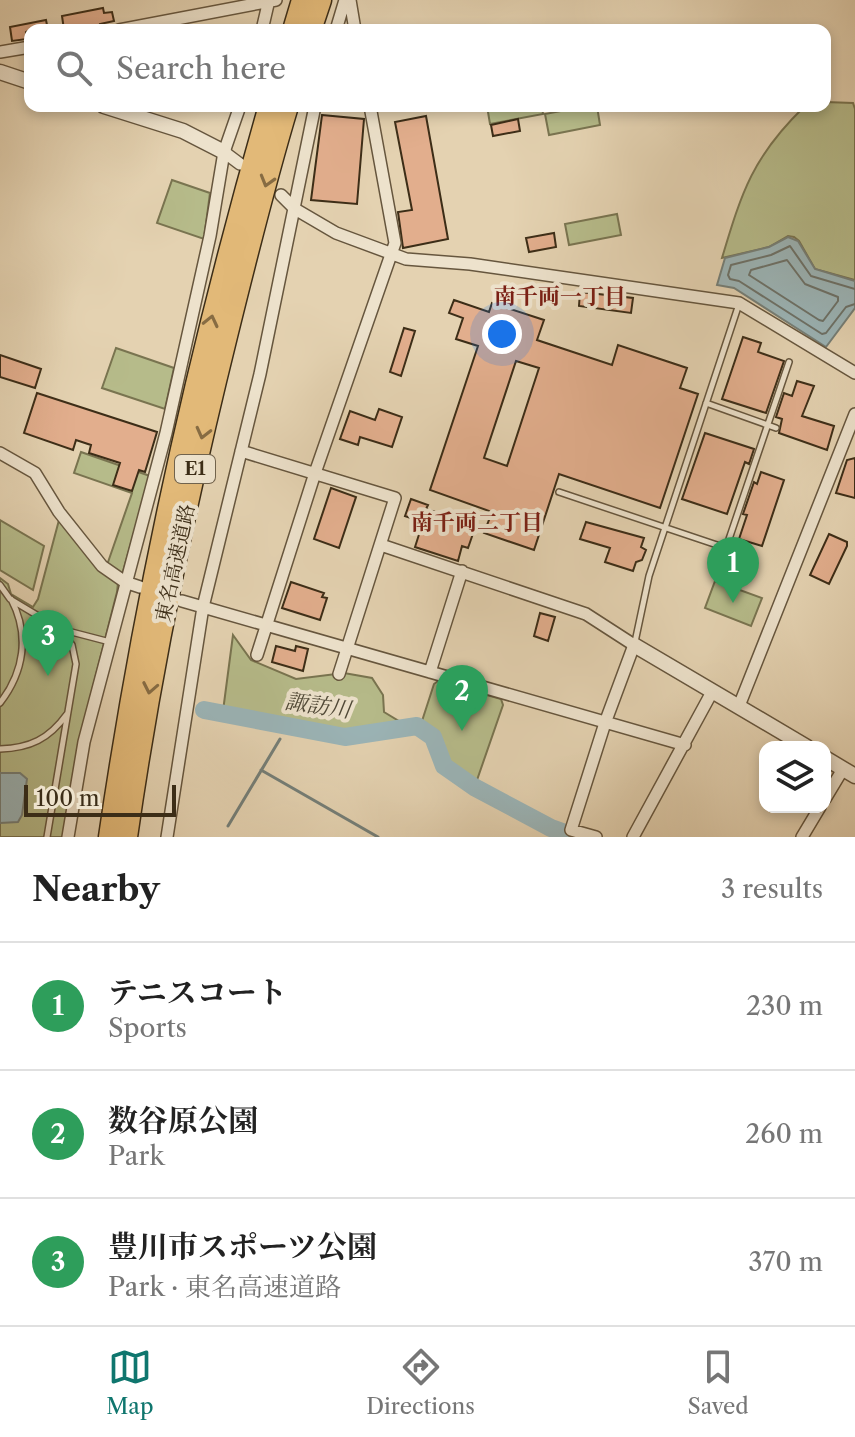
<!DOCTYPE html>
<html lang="en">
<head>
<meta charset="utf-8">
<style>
  :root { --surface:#fff; --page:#f2f2f2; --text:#222; --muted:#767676; --line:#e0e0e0; --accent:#0f766e }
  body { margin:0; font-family:"Libre Caslon Text","Noto Serif JP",serif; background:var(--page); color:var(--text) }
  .controls { position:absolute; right:24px; bottom:24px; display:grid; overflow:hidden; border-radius:16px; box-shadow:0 4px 12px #0003 }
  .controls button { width:72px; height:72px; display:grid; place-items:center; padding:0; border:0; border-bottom:2px solid var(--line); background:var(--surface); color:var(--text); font:40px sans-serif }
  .scale { position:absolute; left:24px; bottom:20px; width:152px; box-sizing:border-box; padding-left:8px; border:4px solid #3c2d17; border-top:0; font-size:22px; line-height:28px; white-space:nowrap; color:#3c2d17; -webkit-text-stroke:6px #ede2cc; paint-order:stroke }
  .you { position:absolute; left:502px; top:334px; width:28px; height:28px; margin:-20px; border:6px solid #fff; border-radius:50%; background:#1a73e8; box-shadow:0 0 0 12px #1a73e833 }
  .badge { display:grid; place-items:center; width:52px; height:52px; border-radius:50%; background:var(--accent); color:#fff; font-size:26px; font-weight:700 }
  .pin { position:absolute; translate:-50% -66px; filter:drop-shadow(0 2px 4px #0008) }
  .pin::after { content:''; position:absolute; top:42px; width:28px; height:24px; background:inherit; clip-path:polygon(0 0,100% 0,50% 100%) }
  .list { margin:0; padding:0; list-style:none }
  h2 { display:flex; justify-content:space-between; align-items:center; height:104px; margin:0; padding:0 32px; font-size:34px }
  h2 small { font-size:26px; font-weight:400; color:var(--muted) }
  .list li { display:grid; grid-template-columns:52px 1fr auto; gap:24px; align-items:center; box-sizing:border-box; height:128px; padding:0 32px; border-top:2px solid var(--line) }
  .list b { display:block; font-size:30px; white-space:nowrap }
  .list p { margin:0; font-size:26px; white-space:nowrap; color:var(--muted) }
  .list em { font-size:26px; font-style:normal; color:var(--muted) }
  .icon { flex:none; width:44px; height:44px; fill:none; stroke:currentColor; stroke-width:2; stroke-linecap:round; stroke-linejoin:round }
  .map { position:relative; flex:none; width:855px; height:837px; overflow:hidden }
  .search { position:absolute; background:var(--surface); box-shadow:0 4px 12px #0003; left:24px; right:24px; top:24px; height:88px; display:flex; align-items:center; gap:20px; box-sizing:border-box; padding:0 28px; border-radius:16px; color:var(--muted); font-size:30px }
  .sheet { height:488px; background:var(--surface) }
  nav { display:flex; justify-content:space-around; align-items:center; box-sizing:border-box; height:112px; border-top:2px solid var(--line); background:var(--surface); font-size:22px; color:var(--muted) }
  nav a { display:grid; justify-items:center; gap:4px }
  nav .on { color:var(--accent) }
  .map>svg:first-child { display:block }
  .green { fill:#b6bb8a; stroke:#797450; stroke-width:2 }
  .water { fill:#9bb5b8; stroke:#757f78; stroke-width:2 }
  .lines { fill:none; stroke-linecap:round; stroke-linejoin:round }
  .shore { stroke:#6c7168; stroke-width:2 }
  .stream { stroke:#757f78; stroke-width:3 }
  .river { stroke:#9bb5b8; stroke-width:18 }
  .building { fill:#e2ae8d; stroke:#3c2d17; stroke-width:2; fill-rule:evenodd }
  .service-casing { stroke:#66563e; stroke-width:8 }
  .minor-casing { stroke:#66563e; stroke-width:14 }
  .tertiary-casing { stroke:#66563e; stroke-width:17 }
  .motorway-casing { stroke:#3c2d17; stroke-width:23 }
  .service { stroke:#ede2cc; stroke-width:5 }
  .minor { stroke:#ede2cc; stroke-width:11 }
  .tertiary { stroke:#ede2cc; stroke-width:14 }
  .motorway { stroke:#e2b978; stroke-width:20 }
  .oneway { stroke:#876c43 }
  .labels { text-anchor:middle; stroke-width:8; stroke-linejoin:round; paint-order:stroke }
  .shield { fill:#ede2cc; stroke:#71634d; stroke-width:2 }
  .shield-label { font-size:18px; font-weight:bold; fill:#3c2d17 }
  .street-label { font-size:20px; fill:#3c2d17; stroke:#ede2cc }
  .neighbourhood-label { font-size:22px; font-weight:bold; fill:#7a1f14; stroke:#ede2cc }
  .water-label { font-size:22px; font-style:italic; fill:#4f4837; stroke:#ede2cc }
</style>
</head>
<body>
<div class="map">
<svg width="855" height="837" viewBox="0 0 855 837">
  <rect width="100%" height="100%" fill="#e4d2b1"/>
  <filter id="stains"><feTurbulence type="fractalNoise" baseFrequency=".0025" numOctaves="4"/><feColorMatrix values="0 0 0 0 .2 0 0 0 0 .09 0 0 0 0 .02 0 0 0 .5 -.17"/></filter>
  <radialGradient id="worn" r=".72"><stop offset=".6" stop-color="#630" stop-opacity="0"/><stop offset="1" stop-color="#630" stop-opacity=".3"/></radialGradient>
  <!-- green -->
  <path class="green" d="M825,102L853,103L855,109V280L815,269L799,241L794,237L788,236L769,247L722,258C742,191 753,156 805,106H825Z
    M487,106H542L543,114L490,124Z
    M587,106H597L600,125L549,135L545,114Z
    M172,180L210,193L204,239L157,223Z
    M617,214L621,235L569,245L565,224Z
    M116,348L174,368L165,409L102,388Z
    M81,452L150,476L122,575L107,565L132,493L74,473Z
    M0,520L44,546L33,590L0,570Z
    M59,520L118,583L117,592L78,746L63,837H0V578L8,584L11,594L33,607L38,599Z
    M715,581L762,598L751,626L705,608Z
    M233,635L251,660L296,679L344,673L372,678L383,695L384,712L402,723L340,732L223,711Z
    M438,681L501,699L503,705L477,780L473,782L451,764L436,736L423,726L422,721L434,684Z"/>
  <!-- water -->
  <path class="water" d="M788,237L798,241L815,269L855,281V308L826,347L734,288L717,285L725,258L769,247Z
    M0,773H20L27,779L22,815L18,822L0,823Z"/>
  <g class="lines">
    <!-- shore -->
    <path class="shore" d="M787,260L805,284L838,297V301L823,321L819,320L749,275L751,270Z
      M855,289L811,276L790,246L771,255L731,265L728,275L730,279L739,281L822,334L826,333L846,307L855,304"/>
    <!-- stream -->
    <path class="stream" d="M261,770L378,837
      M228,826L280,739"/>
    <!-- river -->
    <path class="river" d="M204,710L345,737L417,726L433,737L444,766L474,787L551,828L576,837"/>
  </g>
  <!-- building -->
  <path class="building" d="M103,8L104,13L112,12L114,21L100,24L101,30H64L62,16Z
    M46,20L48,30H30L26,32L27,39L12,41L10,27Z
    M322,115L364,119L357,204L311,200Z
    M426,116L448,239L403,248L398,212L412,210L395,122Z
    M518,119L520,131L493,136L491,125Z
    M554,233L556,247L529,252L526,238Z
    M580,292L633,298L631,313L579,306Z
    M454,300L489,312L492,303L544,320L537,340L612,365L618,345L687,368L680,388L698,394L660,508L559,474L534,550L484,533L492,512L430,490L478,346L456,339L463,318L449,313ZM516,361L539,368L507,466L484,458Z
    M404,328L415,331L401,376L390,372Z
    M743,337L761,343L758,352L784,361L766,413L722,399Z
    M0,355L41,369L35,388L0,377Z
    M797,381L814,386L802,416L834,426L827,450L779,433L782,419L776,417L784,393L792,396Z
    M37,393L157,432L145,472L139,470L132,491L113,485L120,463L89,453L91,445L76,440L73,450L24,433Z
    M379,409L402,417L392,447L360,437L358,445L340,439L350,411L375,420Z
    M705,433L754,449L749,464L745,462L727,514L682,499Z
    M855,458V498L836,493L847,460Z
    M761,472L784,480L762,546L739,539L747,515L743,514L754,482L757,484Z
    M331,488L356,497L339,548L314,539Z
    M411,499L428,505L426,509L476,525L468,548L462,546L458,561L415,547L423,522L405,516Z
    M586,522L644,538L641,547L646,550L642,560L636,562L633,571L605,562L610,548L580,539Z
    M829,534L847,542V546L829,584L810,575Z
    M291,582L324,593L322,597L327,598L320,620L282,608Z
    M540,613L555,617L548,641L534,636Z
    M276,646L295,651L296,646L308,649L303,671L272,662Z"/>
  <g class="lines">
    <!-- service casing -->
    <g class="service-casing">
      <path id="service" d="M706,403L776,428
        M559,492L723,547L727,545L789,362
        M0,585L10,599L60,629L110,642
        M635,642L649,576L739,304
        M0,703C24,672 30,635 11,599
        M0,749C30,748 49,739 67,714
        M47,837L76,664L72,645L60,629"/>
    </g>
    <!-- minor casing -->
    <g class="minor-casing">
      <path id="minor" d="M350,0L355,30
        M119,30L276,0
        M262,30L269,0
        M336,30L345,0
        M0,52L30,47
        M224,152L240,164
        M281,195L295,209L336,233L406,259L470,264L739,303L855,373
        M241,451L395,498L339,674
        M0,453L35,473L59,512L102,566L125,582L140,587
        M381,545L586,614L634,645L605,723L571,830L596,837
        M182,601L685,745
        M257,655L315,473L395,243L370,106
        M430,672L462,571
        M739,706L855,414
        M825,799L843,769
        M68,837L84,742L166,433L210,236L224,152L240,106
        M167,837L203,607L260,374L315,106
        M633,837L712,692
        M802,837L820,807"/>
    </g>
    <!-- tertiary casing -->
    <g class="tertiary-casing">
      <path id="tertiary" d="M0,72L30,82
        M104,106L183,131L224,152
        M634,645L807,747
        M825,758L855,776"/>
    </g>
    <!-- motorway casing -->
    <g class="motorway-casing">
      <path id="motorway" d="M293,30L302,0
        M311,30L321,0
        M109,837C145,590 200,346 269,106
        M127,837C151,668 186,501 227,336C246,259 265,182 288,106"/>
    </g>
    <!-- service -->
    <use href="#service" class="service"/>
    <!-- minor -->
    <use href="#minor" class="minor"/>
    <!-- tertiary -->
    <use href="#tertiary" class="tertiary"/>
    <!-- motorway -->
    <use href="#motorway" class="motorway"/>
  </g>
  <!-- one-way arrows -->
  <defs><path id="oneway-chevron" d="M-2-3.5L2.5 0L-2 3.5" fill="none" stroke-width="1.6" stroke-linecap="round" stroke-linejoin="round" transform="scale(2)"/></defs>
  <g class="oneway">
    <use href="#oneway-chevron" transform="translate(267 181) rotate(106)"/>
    <use href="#oneway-chevron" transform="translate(211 321) rotate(-77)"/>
    <use href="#oneway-chevron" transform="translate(203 433) rotate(104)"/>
    <use href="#oneway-chevron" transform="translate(150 688) rotate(101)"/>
  </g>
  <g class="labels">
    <!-- shield labels -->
    <rect class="shield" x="175" y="455" width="40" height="28" rx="6"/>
    <g class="shield-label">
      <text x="195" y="475">E1</text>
    </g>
    <!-- street labels -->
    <g class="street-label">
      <text transform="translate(175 563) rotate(-78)" y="7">東名高速道路</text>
    </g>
    <!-- neighbourhood labels -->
    <g class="neighbourhood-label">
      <text x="560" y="304">南千両一丁目</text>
      <text x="477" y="530">南千両二丁目</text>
    </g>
    <!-- water labels -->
    <g class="water-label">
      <text transform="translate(318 705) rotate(8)" y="8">諏訪川</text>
    </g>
  </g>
  <rect width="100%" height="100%" filter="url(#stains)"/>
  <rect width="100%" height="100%" fill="url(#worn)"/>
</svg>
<div class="controls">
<button><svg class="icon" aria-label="layers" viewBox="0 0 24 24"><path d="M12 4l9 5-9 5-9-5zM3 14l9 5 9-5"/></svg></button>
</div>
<div class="scale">100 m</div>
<div class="you"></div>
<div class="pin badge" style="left:733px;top:603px;background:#2e9e5b">1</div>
<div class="pin badge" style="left:462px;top:731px;background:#2e9e5b">2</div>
<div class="pin badge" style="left:48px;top:676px;background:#2e9e5b">3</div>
<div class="search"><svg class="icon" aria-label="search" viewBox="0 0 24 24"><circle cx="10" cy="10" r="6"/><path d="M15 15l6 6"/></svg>Search here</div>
</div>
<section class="sheet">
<h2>Nearby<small>3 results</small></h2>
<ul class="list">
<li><span class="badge" style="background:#2e9e5b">1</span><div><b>テニスコート</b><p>Sports</p></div><em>230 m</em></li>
<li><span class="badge" style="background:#2e9e5b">2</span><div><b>数谷原公園</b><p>Park</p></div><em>260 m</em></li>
<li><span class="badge" style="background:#2e9e5b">3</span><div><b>豊川市スポーツ公園</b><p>Park · 東名高速道路</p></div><em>370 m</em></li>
</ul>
</section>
<nav>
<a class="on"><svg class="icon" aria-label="map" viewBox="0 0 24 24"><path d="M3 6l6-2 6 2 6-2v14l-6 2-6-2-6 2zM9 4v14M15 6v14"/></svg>Map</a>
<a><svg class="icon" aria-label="directions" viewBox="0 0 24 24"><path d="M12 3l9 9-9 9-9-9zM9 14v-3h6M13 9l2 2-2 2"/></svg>Directions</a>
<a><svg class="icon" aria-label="saved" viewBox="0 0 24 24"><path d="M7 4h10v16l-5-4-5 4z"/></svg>Saved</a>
</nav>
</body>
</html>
